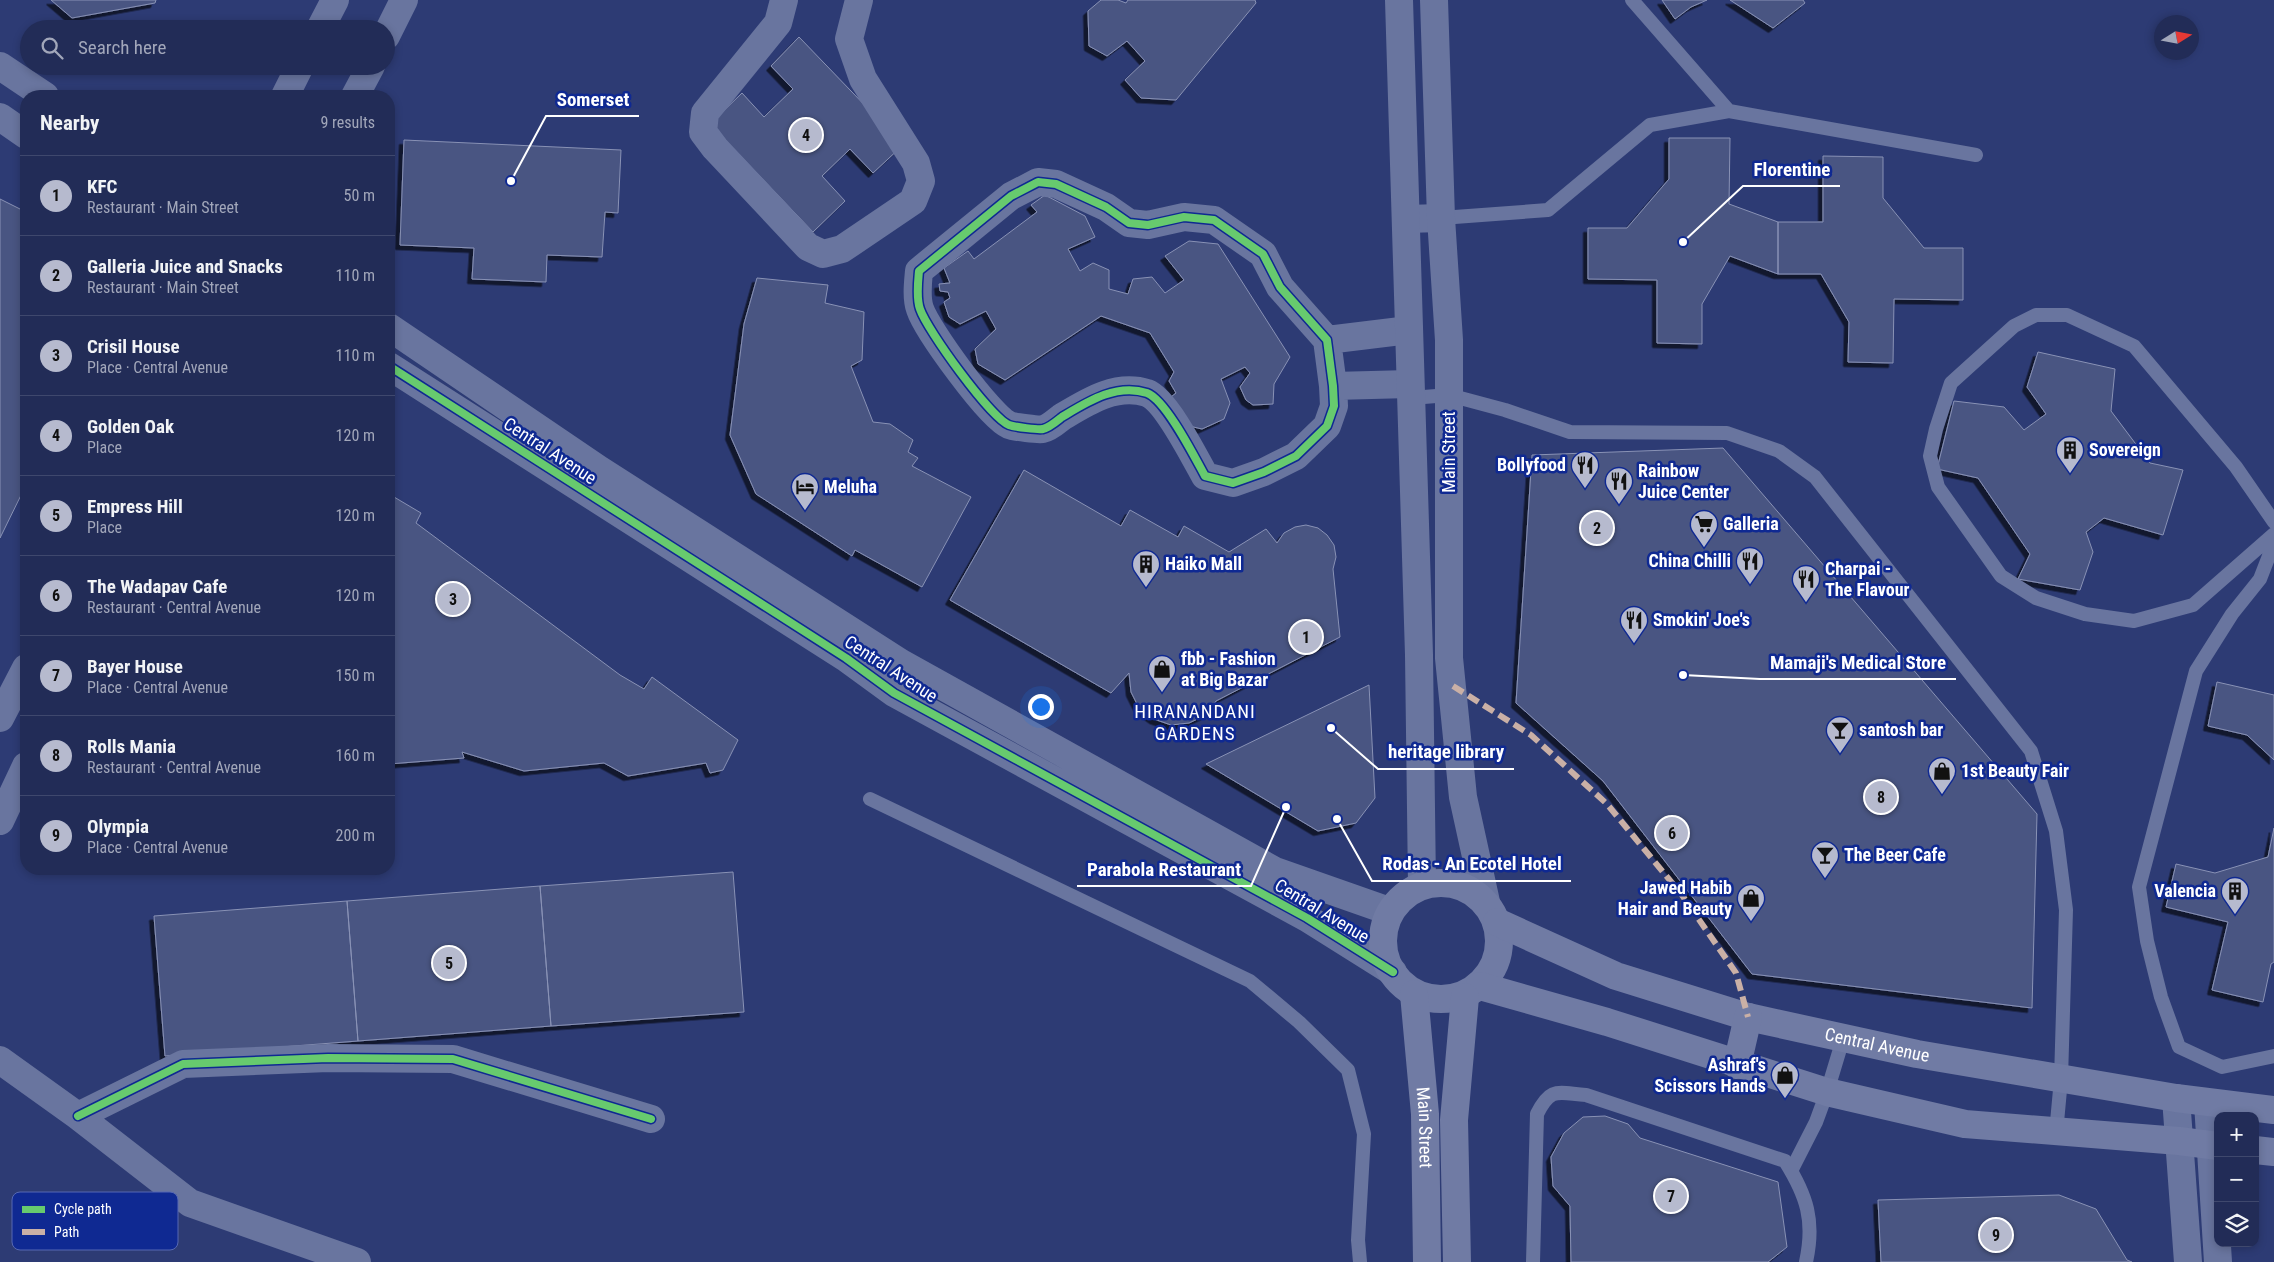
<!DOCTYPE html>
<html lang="en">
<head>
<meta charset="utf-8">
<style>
  :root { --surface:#222c57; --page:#2e3861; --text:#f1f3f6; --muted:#a2a7ba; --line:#3f486d; --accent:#b6bace }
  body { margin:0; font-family:"Roboto Condensed",sans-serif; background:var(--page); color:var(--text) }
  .controls { position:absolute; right:15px; bottom:15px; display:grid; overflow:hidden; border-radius:10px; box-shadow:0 2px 8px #0003 }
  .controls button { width:45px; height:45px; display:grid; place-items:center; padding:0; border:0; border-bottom:1px solid var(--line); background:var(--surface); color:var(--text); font:25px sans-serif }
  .compass { position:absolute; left:2154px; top:15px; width:45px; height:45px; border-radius:50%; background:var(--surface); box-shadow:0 2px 8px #0003; rotate:79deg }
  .you { position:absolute; left:1040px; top:706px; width:18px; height:18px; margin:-12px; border:4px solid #fff; border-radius:50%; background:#1a73e8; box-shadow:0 0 0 8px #1a73e833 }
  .badge { display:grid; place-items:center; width:32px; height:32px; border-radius:50%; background:var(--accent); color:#111; font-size:16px; font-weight:700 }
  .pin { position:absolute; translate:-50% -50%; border:2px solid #fff; box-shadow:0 1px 5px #0006 }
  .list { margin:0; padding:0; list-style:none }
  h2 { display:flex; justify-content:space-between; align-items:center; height:65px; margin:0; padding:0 20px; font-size:21px }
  h2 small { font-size:16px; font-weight:400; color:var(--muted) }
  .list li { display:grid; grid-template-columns:32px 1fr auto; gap:15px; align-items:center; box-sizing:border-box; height:80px; padding:0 20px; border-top:1px solid var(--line) }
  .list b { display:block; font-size:19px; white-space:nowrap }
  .list p { margin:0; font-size:16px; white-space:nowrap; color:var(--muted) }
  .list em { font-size:16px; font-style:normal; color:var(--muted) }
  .icon { flex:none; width:28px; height:28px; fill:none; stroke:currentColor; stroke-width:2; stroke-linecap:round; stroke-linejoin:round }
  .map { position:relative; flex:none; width:2274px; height:1262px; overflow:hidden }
  .search { position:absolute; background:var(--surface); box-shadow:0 2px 8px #0003; left:20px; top:20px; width:375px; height:55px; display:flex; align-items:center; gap:12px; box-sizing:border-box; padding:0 18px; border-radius:28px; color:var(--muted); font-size:19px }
  .panel { position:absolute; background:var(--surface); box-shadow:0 2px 8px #0003; left:20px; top:90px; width:375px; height:785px; border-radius:20px }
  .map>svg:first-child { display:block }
  .building { fill:#485482; stroke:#8992b5; filter:url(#shadow) }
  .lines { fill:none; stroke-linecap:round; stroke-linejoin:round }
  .service { stroke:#69759f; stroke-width:14 }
  .minor { stroke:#69759f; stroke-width:28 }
  .tertiary { stroke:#69759f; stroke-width:28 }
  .secondary { stroke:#707ba4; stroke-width:28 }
  .quiet { stroke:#cab0a6; stroke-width:6; stroke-dasharray:12 6; stroke-linecap:butt }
  .cycleway-casing { stroke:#0f2992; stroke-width:11 }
  .cycleway { stroke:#67ca6e; stroke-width:8 }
  .labels { text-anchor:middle; stroke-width:5; stroke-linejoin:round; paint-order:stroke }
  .poi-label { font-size:18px; font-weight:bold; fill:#fff; stroke:#0f2992; text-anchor:start }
  .street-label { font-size:18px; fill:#fff; stroke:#0f2992 }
  .neighbourhood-label { font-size:19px; letter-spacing:1px; fill:#fff; stroke:#0f2992 }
  .key { fill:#0f2992; stroke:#5769b3; stroke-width:1 }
  .key-label { font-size:14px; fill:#fff }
  .leader { fill:none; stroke:#fff; stroke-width:2 }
  .callout-dot { fill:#fff; stroke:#0f2992; stroke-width:2 }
  .callout-label { font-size:19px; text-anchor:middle; font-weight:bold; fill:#fff; stroke:#0f2992; stroke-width:5; stroke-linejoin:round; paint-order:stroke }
</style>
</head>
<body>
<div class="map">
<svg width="2274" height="1262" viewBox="0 0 2274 1262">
  <defs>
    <filter id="shadow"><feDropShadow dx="-4.5" dy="4.5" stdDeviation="0" flood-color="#0009"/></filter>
  </defs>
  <rect width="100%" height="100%" fill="#2d3b74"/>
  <!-- building -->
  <path class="building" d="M51,0H156L155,3L72,18Z
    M1101,0H1118L1126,3L1128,0H1255L1256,3L1176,100L1141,98L1125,80L1145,61L1127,41L1107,56L1089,46L1088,11Z
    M1662,0H1707L1691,7L1675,19Z
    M1730,0H1803L1805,3L1773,28Z
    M799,37L903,145L873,173L850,149L822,176L845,201L813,232L710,124L742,93L764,117L793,89L771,66Z
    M1669,138H1730L1729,204L1778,222V274L1730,256L1702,304V344L1657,343V280L1588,279V228H1627L1669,179Z
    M404,140L621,150L618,213L605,212L602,257L547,255L546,282L472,279L474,248L400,245Z
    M1823,156L1883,157V198L1924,248H1963V300L1894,299L1893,363L1848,362L1849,322L1821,274H1778V222H1823Z
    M1045,195L1085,216L1095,237L1068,249L1080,271L1093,263L1109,270V289L1128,294L1133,279L1152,277L1165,293L1184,280L1165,256L1189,241L1218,244L1290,357L1274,384L1273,404L1253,405L1246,400L1240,387L1250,373L1245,367L1221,379L1230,403L1224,419L1202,429L1185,425L1166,401L1176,393L1169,381L1174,372L1150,333L1101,316L1005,380L978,364L975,349L996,329L986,311L960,324L949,317L944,302L950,298L948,292L940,291L939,284L950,283L944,268L968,251L974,259L1037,212L1031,205Z
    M0,199L26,212V485L0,538Z
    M757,278L828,285L825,303L864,312L862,360L851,366L873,422L890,424L913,440L908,452L918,458L912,466L971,497L922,587L855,550L852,556L756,494L730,435L744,324Z
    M2038,352L2115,369L2111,411L2150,463L2183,470L2163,535L2104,518L2086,532L2093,552L2080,590L2018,579L2030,554L1978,478L1937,469L1954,401L2004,407L2024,430L2046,414L2027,387Z
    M1723,448L2037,814L2032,1008L1752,974L1603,781L1516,703L1532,455Z
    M1024,470L1121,526L1130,510L1178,537L1184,526L1229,552L1266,529L1277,543L1284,533L1295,527L1306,525L1318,528L1327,535L1334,545L1336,557L1333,569L1340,637L1216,701L1206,715L1189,723L1171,725L1154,719L1139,708L1131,692L1129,673L1111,693L950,600Z
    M389,494L421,513L416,523L620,675L644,689L652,677L738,740L723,770L710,773L706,763L628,776L604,763L524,771L462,752L464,758L389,764Z
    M2217,682L2274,695V760L2247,735L2208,726Z
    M1369,685L1375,798L1356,823L1318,831L1206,764Z
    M2274,828V962L2271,964L2263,1002L2212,990L2228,922L2166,907L2176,864L2215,873L2268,857Z
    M733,872L744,1012L551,1026L540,886Z
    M540,886L551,1026L358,1041L347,901Z
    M347,901L358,1041L165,1056L154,916Z
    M1605,1116L1628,1124L1640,1138L1778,1182L1787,1247L1768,1262H1571L1570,1206L1553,1186L1551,1157L1564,1133L1583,1117Z
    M2059,1195L2096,1209L2127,1260L2132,1262H1881L1878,1200Z"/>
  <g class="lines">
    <!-- service -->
    <path class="service" d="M1632,0L1729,111
      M1441,218L1548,210L1650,125L1729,111L1976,155
      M1411,398L1449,395L1505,410L1570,432L1727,433L1779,451L1815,477L2031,751L2056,831L2066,910L2061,1079L2056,1133
      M2274,522L2236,467L2134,346L2067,315H2036L2014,326L1951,383L1936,429L1930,456L1938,487L2001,576L2036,598L2085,614L2134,621L2193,605L2274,534
      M2274,543L2260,579L2232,614L2196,671L2139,887L2147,941L2161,997L2179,1047L2222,1067L2274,1056
      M870,799L1250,981L1299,1022L1348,1070L1364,1134L1358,1240L1360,1262
      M1791,1171L1816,1122L1827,1092L1843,1039
      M1533,1262L1537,1114C1551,1086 1558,1093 1586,1095L1785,1161C1807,1196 1815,1221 1806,1262"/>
    <!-- minor -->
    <path class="minor" d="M784,0L778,23L705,113L703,132L715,148L808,247L823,254L842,249L913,201L921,181L916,163L863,79L849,39L859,0
      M1038,182L1056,184L1106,207L1129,223L1148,225L1184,217L1214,220L1263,254L1280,287L1327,340L1333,386L1334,406L1327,426L1296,456L1264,472L1233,483L1205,476C1195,458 1166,400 1147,393C1116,383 1087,402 1062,417C1057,421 1049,428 1043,429C1039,430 1014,427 1009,425C990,417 927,330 920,309C916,298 918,282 919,271L1011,196Z
      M1406,219L1441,218
      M1327,340L1409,330
      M1333,386L1410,384
      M0,1060L78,1116L190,1203L357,1262
      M78,1116L183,1064L328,1058L453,1059L651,1119"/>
    <!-- tertiary -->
    <path class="tertiary" d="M1399,0L1419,655L1422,885
      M1434,0L1441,218L1449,340V658L1463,797L1486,902
      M320,29L335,0
      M386,36L404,0
      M0,66L45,96
      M285,96L300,66
      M355,96L371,66
      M0,117L26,135
      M389,327L600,470L901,663L1275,871L1389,911
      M389,366L846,658L894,693L1307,918L1393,972
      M0,718L26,668
      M0,821L26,766
      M2176,1098L2188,1262
      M2208,1103L2218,1262"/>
    <!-- secondary -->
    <g class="secondary">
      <circle cx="1441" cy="941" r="58"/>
      <path id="s1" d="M1497,922L1616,976L1748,1017L1917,1054L2176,1098L2274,1110"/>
      <path d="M1480,986L1607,1022L1827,1092L1965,1124L2179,1141L2218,1146"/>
      <path id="s2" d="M1414,994L1425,1114L1427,1262"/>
      <path d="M1737,1065L1748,1017"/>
      <path d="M2255,1150L2274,1152"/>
      <path d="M1457,1262L1454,1120L1465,997"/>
    </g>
    <!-- quiet -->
    <path class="quiet" d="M1453,686L1531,735L1607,804L1682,895L1736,973L1748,1017"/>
    <!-- cycleway casing -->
    <g class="cycleway-casing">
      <path id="cycleway" d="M1038,182L1056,184L1106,207L1129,223L1148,225L1184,217L1214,220L1263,254L1280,287L1327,340L1333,386L1334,406L1327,426L1296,456L1264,472L1233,483L1205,476C1195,458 1166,400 1147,393C1116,383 1087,402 1062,417C1057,421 1049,428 1043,429C1039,430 1014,427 1009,425C990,417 927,330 920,309C916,298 918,282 919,271L1011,196Z
        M389,366L846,658L894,693L1307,918L1393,972
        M78,1116L183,1064L328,1058L453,1059L651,1119"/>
    </g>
    <!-- cycleway -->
    <use href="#cycleway" class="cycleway"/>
  </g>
  <!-- icons -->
  <defs>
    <g id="building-pin" transform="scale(1.4375)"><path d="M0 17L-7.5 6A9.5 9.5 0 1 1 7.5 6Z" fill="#b6bace" stroke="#0f2992"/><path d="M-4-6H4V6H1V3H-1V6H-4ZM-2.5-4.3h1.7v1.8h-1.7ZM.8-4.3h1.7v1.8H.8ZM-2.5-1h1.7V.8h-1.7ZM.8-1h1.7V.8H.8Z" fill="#111"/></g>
    <g id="restaurant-pin" transform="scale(1.4375)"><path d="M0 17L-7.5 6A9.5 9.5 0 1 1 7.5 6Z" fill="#b6bace" stroke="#0f2992"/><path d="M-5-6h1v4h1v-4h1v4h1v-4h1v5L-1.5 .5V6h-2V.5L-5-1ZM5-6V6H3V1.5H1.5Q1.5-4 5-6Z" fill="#111"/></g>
    <g id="hotel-pin" transform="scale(1.4375)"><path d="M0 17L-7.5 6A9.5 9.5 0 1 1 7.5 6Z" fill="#b6bace" stroke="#0f2992"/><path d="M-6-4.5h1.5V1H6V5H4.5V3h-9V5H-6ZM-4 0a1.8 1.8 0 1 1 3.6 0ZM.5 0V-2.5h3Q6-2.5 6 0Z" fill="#111"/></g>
    <g id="supermarket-pin" transform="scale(1.4375)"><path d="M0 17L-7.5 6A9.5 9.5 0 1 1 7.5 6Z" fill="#b6bace" stroke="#0f2992"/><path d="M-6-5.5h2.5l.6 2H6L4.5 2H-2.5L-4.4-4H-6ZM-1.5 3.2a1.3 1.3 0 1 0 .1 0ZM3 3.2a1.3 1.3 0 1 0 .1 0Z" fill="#111"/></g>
    <g id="shop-pin" transform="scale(1.4375)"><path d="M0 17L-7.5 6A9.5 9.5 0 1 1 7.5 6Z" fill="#b6bace" stroke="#0f2992"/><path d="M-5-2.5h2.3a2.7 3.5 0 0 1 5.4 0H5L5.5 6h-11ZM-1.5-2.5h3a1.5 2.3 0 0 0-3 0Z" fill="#111"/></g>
    <g id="bar-pin" transform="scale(1.4375)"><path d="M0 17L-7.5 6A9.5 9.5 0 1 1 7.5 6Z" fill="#b6bace" stroke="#0f2992"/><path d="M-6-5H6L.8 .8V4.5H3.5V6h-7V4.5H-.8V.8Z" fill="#111"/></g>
  </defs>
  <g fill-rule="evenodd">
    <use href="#building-pin" x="2070" y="450"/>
    <use href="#restaurant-pin" x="1585" y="465"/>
    <use href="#restaurant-pin" x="1619" y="481"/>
    <use href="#hotel-pin" x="805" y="487"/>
    <use href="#supermarket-pin" x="1704" y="524"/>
    <use href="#restaurant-pin" x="1750" y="561"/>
    <use href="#building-pin" x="1146" y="564"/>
    <use href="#restaurant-pin" x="1806" y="579"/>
    <use href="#restaurant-pin" x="1634" y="620"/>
    <use href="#shop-pin" x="1162" y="669"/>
    <use href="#bar-pin" x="1840" y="730"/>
    <use href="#shop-pin" x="1942" y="771"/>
    <use href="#bar-pin" x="1825" y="855"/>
    <use href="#building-pin" x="2235" y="891"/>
    <use href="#shop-pin" x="1751" y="898"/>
    <use href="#shop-pin" x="1785" y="1075"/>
  </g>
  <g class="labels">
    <!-- poi labels -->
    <g class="poi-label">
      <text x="2089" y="456">Sovereign</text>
      <text x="1566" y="471" text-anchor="end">Bollyfood</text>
      <text x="1638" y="477">Rainbow<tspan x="1638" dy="21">Juice Center</tspan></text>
      <text x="824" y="493">Meluha</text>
      <text x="1723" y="530">Galleria</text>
      <text x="1731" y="567" text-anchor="end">China Chilli</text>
      <text x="1165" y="570">Haiko Mall</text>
      <text x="1825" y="575">Charpai -<tspan x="1825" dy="21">The Flavour</tspan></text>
      <text x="1653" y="626">Smokin' Joe's</text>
      <text x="1181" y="665">fbb - Fashion<tspan x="1181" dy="21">at Big Bazar</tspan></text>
      <text x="1859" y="736">santosh bar</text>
      <text x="1961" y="777">1st Beauty Fair</text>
      <text x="1844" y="861">The Beer Cafe</text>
      <text x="1732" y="894" text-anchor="end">Jawed Habib<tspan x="1732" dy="21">Hair and Beauty</tspan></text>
      <text x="2216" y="897" text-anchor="end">Valencia</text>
      <text x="1766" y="1071" text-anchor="end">Ashraf's<tspan x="1766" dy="21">Scissors Hands</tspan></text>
    </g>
    <!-- street labels -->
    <g class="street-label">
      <text transform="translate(550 451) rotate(33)" y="6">Central Avenue</text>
      <text transform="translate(1449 452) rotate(-90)" y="6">Main Street</text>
      <text transform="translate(891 669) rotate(33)" y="6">Central Avenue</text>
      <text transform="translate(1322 911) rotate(31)" y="6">Central Avenue</text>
      <text dy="6" stroke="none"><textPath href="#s1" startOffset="401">Central Avenue</textPath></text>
      <text dy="6" stroke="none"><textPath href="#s2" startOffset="134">Main Street</textPath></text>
    </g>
    <!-- neighbourhood labels -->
    <g class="neighbourhood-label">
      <text x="1195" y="718">HIRANANDANI<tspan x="1195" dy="22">GARDENS</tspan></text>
    </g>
  </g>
  <!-- legend -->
  <rect x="12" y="1192" width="166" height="58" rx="8" class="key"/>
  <rect x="22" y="1206" width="23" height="7" fill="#67ca6e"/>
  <rect x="22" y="1229" width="23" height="6" fill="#cab0a6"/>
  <g class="key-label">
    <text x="54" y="1214">Cycle path</text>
    <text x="54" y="1237">Path</text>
  </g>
  <!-- callouts -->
  <path class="leader" d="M511 181L546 116H639M1683 242L1743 186H1840M1683 675L1760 679H1956M1331 728L1378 769H1514M1337 819L1372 881H1571M1286 807L1251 886H1077"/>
  <g class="callout-dot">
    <circle cx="511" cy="181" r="5"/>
    <circle cx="1683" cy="242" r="5"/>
    <circle cx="1683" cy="675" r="5"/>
    <circle cx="1331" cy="728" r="5"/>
    <circle cx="1337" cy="819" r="5"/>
    <circle cx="1286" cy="807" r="5"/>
  </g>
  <g class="callout-label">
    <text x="593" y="106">Somerset</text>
    <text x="1792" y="176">Florentine</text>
    <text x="1858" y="669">Mamaji's Medical Store</text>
    <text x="1446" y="758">heritage library</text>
    <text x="1472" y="870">Rodas - An Ecotel Hotel</text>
    <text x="1164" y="876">Parabola Restaurant</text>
  </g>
</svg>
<div class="controls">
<button>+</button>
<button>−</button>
<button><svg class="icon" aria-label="layers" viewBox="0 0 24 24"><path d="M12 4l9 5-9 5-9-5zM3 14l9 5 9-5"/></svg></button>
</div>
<svg class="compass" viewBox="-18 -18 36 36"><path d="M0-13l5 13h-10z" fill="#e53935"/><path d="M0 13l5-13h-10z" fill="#a2a7ba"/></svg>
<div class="you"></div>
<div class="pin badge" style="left:1306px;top:637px">1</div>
<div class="pin badge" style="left:1597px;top:528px">2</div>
<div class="pin badge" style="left:453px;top:599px">3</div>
<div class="pin badge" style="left:806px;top:135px">4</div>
<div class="pin badge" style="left:449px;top:963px">5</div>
<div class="pin badge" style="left:1672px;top:833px">6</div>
<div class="pin badge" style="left:1671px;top:1196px">7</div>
<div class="pin badge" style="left:1881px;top:797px">8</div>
<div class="pin badge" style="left:1996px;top:1235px">9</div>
<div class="search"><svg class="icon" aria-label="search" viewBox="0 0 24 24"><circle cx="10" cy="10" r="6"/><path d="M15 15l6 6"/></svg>Search here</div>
<section class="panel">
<h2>Nearby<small>9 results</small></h2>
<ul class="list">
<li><span class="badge">1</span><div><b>KFC</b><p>Restaurant · Main Street</p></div><em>50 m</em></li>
<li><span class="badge">2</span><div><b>Galleria Juice and Snacks</b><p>Restaurant · Main Street</p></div><em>110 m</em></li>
<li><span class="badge">3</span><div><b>Crisil House</b><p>Place · Central Avenue</p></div><em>110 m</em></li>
<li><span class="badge">4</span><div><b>Golden Oak</b><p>Place</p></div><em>120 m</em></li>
<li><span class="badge">5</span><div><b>Empress Hill</b><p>Place</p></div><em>120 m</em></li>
<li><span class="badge">6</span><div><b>The Wadapav Cafe</b><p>Restaurant · Central Avenue</p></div><em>120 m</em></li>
<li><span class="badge">7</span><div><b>Bayer House</b><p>Place · Central Avenue</p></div><em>150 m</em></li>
<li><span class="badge">8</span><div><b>Rolls Mania</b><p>Restaurant · Central Avenue</p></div><em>160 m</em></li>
<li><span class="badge">9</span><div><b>Olympia</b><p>Place · Central Avenue</p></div><em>200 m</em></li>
</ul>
</section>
</div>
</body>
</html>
